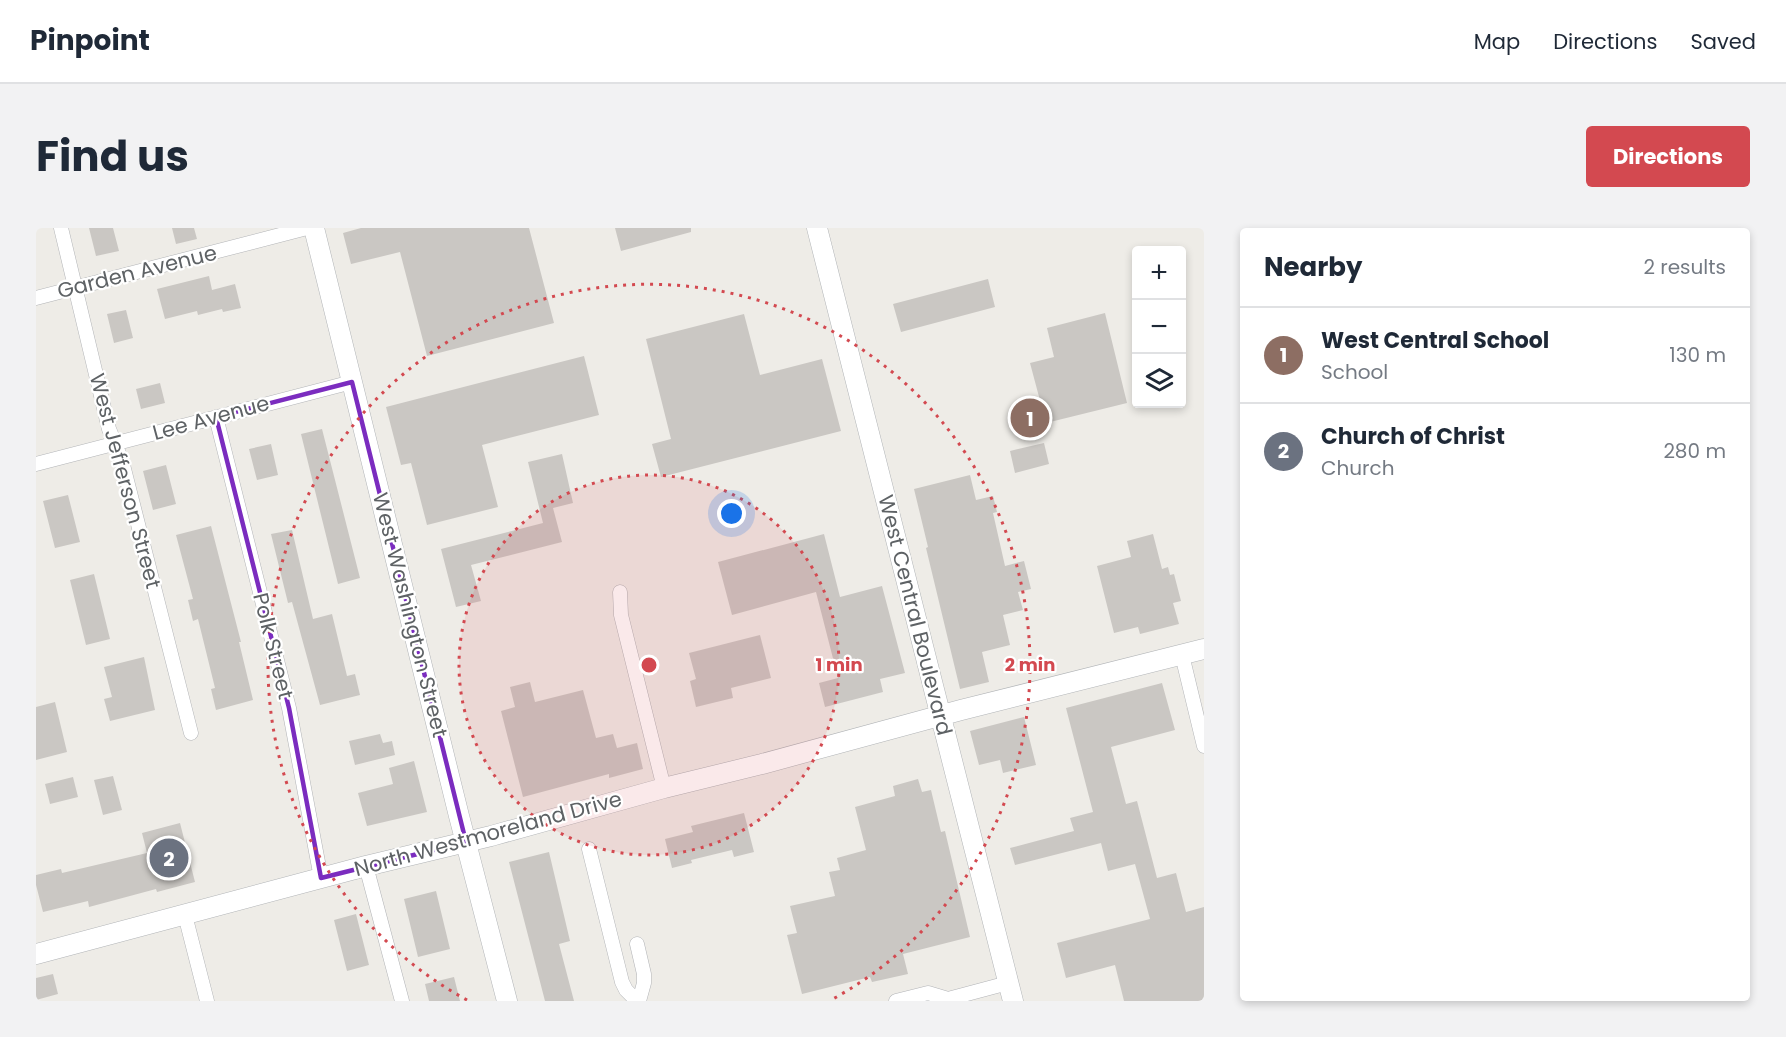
<!DOCTYPE html>
<html lang="en">
<head>
<meta charset="utf-8">
<style>
  :root { --surface:#fff; --page:#f2f2f3; --text:#1f2937; --muted:#747a83; --line:#e0e1e3; --accent:#d34950 }
  body { margin:0; font-family:Poppins,sans-serif; background:var(--page); color:var(--text) }
  .controls { position:absolute; right:18px; top:18px; display:grid; overflow:hidden; border-radius:6px; box-shadow:0 3px 9px #0003 }
  .controls button { width:54px; height:54px; display:grid; place-items:center; padding:0; border:0; border-bottom:2px solid var(--line); background:var(--surface); color:var(--text); font:30px sans-serif }
  .you { position:absolute; left:696px; top:286px; width:21px; height:21px; margin:-15px; border:4px solid #fff; border-radius:50%; background:#1a73e8; box-shadow:0 0 0 9px #1a73e833 }
  .badge { display:grid; place-items:center; width:39px; height:39px; border-radius:50%; background:var(--accent); color:#fff; font-size:20px; font-weight:700 }
  .pin { position:absolute; translate:-50% -50%; border:3px solid #fff; box-shadow:0 2px 6px #0006 }
  .list { margin:0; padding:0; list-style:none }
  h2 { display:flex; justify-content:space-between; align-items:center; height:78px; margin:0; padding:0 24px; font-size:26px }
  h2 small { font-size:20px; font-weight:400; color:var(--muted) }
  .list li { display:grid; grid-template-columns:39px 1fr auto; gap:18px; align-items:center; box-sizing:border-box; height:96px; padding:0 24px; border-top:2px solid var(--line) }
  .list b { display:block; font-size:22px; white-space:nowrap }
  .list p { margin:0; font-size:20px; white-space:nowrap; color:var(--muted) }
  .list em { font-size:20px; font-style:normal; color:var(--muted) }
  .icon { flex:none; width:33px; height:33px; fill:none; stroke:currentColor; stroke-width:2; stroke-linecap:round; stroke-linejoin:round }
  .map { position:relative; flex:none; width:1168px; height:773px; overflow:hidden; border-radius:6px }
  header { display:flex; align-items:center; gap:36px; box-sizing:border-box; height:84px; padding:0 30px; background:var(--surface); border-bottom:2px solid var(--line) }
  header strong { font-size:28px }
  nav { display:flex; gap:33px; margin-inline-start:auto; font-size:21px }
  .intro { display:flex; align-items:center; justify-content:space-between; box-sizing:border-box; height:144px; padding:0 36px }
  h1 { margin:0; font-size:42px }
  .button { padding:15px 27px; border-radius:6px; background:var(--accent); color:#fff; font-size:21px; font-weight:700 }
  main { display:flex; gap:36px; padding:0 36px }
  aside { flex:1; background:var(--surface); border-radius:6px; box-shadow:0 3px 9px #0003 }
  .map>svg:first-child { display:block }
  .building { fill:#cac7c3 }
  .lines { fill:none; stroke-linecap:round; stroke-linejoin:round }
  .street-casing { stroke:#b2b4b7; stroke-width:15 }
  .secondary-casing { stroke:#b1b4b7; stroke-width:21 }
  .street { stroke:#fff; stroke-width:14 }
  .secondary { stroke:#fff; stroke-width:20 }
  .marked { fill:none; stroke:#7b2cbf; stroke-width:4.5; stroke-linejoin:round }
  .ring { fill:none; stroke:#d34950; stroke-width:3; stroke-dasharray:3 6 }
  .labels { text-anchor:middle; stroke-width:4.5; stroke-linejoin:round; paint-order:stroke }
  .street-label { font-size:21px; fill:#5e6265; stroke:#fff }
  .centre { fill:#d34950; stroke:#fff; stroke-width:3 }
  .ring-label { font-size:18px; text-anchor:middle; font-weight:bold; fill:#d34950; stroke:#fff; stroke-width:4.5; stroke-linejoin:round; paint-order:stroke }
</style>
</head>
<body>
<header>
<strong>Pinpoint</strong>
<nav><a>Map</a><a>Directions</a><a>Saved</a></nav>
</header>
<div class="intro"><h1>Find us</h1><a class="button">Directions</a></div>
<main>
<div class="map">
<svg width="1168" height="773" viewBox="0 0 1168 773">
  <rect width="100%" height="100%" fill="#eeece7"/>
  <!-- building -->
  <path class="building" d="M53,0H77L83,23L60,28Z
    M136,0H158L161,11L140,16Z
    M325,0H493L518,95L391,128L364,24L315,36L307,5Z
    M579,0H655V4L585,23Z
    M173,48L176,62L199,56L205,80L187,84L186,81L162,87L161,83L129,91L121,61Z
    M952,51L959,79L865,104L857,76Z
    M90,82L97,110L78,115L71,86Z
    M1069,85L1091,175L1010,195L994,135L1018,129L1011,100Z
    M708,86L724,147L786,131L805,203L625,249L616,216L635,211L610,111Z
    M548,128L563,187L446,217L462,279L391,297L375,235L365,237L350,179Z
    M124,155L129,175L105,181L100,161Z
    M286,201L324,350L302,356L265,206Z
    M1008,215L1013,236L979,245L974,223Z
    M235,216L242,247L221,252L213,221Z
    M526,226L537,275L517,280L526,314L435,337L445,373L420,379L405,321L507,295L492,234Z
    M130,237L140,276L117,282L107,243Z
    M934,247L940,272L957,268L961,284L957,285L969,338L988,333L995,361L982,364L987,382L967,387L974,417L946,424L953,454L924,461L890,320L892,319L878,261Z
    M32,267L44,314L19,320L7,273Z
    M175,298L205,414H203L217,472L180,482L175,461L179,460L162,391L157,393L152,372L157,371L140,307Z
    M256,302L277,391L296,386L311,448L319,446L324,467L284,477L256,374L252,375L235,306Z
    M788,306L804,369L846,358L869,445L844,451L847,464L789,479L783,455L802,450L780,364L696,387L682,334Z
    M1117,306L1126,341L1132,339L1134,347L1138,346L1145,373L1137,375L1143,396L1104,406L1102,399L1078,405L1061,338L1095,329L1091,313Z
    M58,346L74,411L50,417L34,352Z
    M724,407L735,450L695,460L697,470L660,479L654,453L660,451L653,425Z
    M108,429L119,482L74,493L68,471L76,469L68,439Z
    M494,454L499,474L547,462L560,510L577,506L581,520L601,515L607,541L573,550V546L487,569L465,483L479,479L474,459Z
    M1126,455L1139,502L1075,519L1090,576L1101,573L1121,650L1140,645L1150,684L1168,679V773H1088L1079,737L1030,750L1021,715L1114,691L1099,636L1072,643L1065,615L979,637L974,620L1038,603L1034,590L1057,584L1030,480Z
    M19,474L31,524L0,532V479Z
    M988,489L1000,537L967,545L964,532L943,537L934,503Z
    M344,506L347,515L356,513L359,527L319,537L313,513Z
    M378,533L391,584L331,598L322,565L357,556L353,540Z
    M77,548L86,582L67,587L58,552Z
    M37,549L42,569L14,576L9,556Z
    M882,551L886,564L895,562L905,604L909,603L934,709L867,726L872,746L836,754L834,749L766,766L751,707L761,705L754,678L799,668L793,644L804,642L801,630L830,622L819,579L859,568L857,558Z
    M708,585L718,624L698,629L696,622L655,632L656,635L636,640L629,611L657,604L655,598Z
    M144,595L159,654L121,664L120,661L53,679L52,673L7,684L0,657V647L25,641L26,645L111,625L106,605Z
    M513,624L534,713L523,716L538,773H509L473,634Z
    M400,663L414,721L382,729L368,671Z
    M320,686L333,737L311,743L298,692Z
    M17,746L22,766L0,772V750Z
    M418,749L424,773H393L389,756Z"/>
  <g class="lines">
    <!-- street casing -->
    <g class="street-casing">
      <path id="street" d="M25,0L73,201L86,233L155,505
        M0,70L271,0
        M180,189L253,480L285,650
        M0,236L316,154
        M584,364L585,387L628,560
        M1146,427L1168,518
        M553,621L586,754L590,762L601,773
        M330,638L366,773
        M149,687L171,773
        M601,716L608,746V755L603,773
        M860,773L892,765L912,771L972,755"/>
    </g>
    <!-- secondary casing -->
    <g class="secondary-casing">
      <path id="secondary" d="M278,0L423,588L471,773
        M781,0L977,773
        M0,726L330,638L455,608L628,560L726,536L925,482L1168,421"/>
    </g>
    <!-- street -->
    <use href="#street" class="street"/>
    <!-- secondary -->
    <use href="#secondary" class="secondary"/>
  </g>
  <!-- marked area -->
  <path class="marked" d="M316,154L430,614L285,650L253,480L180,189Z"/>
  <!-- distance rings -->
  <circle cx="613" cy="437" r="190" fill="#d34950" fill-opacity=".12"/>
  <g class="ring">
    <circle cx="613" cy="437" r="190"/>
    <path d="M431 772A381 381 0 1 1 795 772"/>
  </g>
  <g class="labels">
    <!-- street labels -->
    <g class="street-label">
      <text transform="translate(101 44) rotate(-14)" y="7">Garden Avenue</text>
      <text transform="translate(175 190) rotate(-15)" y="7">Lee Avenue</text>
      <text transform="translate(89 253) rotate(75)" y="7">West Jefferson Street</text>
      <text transform="translate(374 387) rotate(76)" y="7">West Washington Street</text>
      <text transform="translate(879 387) rotate(76)" y="7">West Central Boulevard</text>
      <text transform="translate(237 418) rotate(76)" y="7">Polk Street</text>
      <text transform="translate(452 606) rotate(-15)" y="7">North Westmoreland Drive</text>
    </g>
  </g>
  <circle cx="613" cy="437" r="9" class="centre"/>
  <g class="ring-label">
    <text x="803" y="443">1 min</text>
    <text x="994" y="443">2 min</text>
  </g>
</svg>
<div class="controls">
<button>+</button>
<button>−</button>
<button><svg class="icon" aria-label="layers" viewBox="0 0 24 24"><path d="M12 4l9 5-9 5-9-5zM3 14l9 5 9-5"/></svg></button>
</div>
<div class="you"></div>
<div class="pin badge" style="left:994px;top:190px;background:#8d6e63">1</div>
<div class="pin badge" style="left:133px;top:630px;background:#6b7280">2</div>
</div>
<aside>
<h2>Nearby<small>2 results</small></h2>
<ul class="list">
<li><span class="badge" style="background:#8d6e63">1</span><div><b>West Central School</b><p>School</p></div><em>130 m</em></li>
<li><span class="badge" style="background:#6b7280">2</span><div><b>Church of Christ</b><p>Church</p></div><em>280 m</em></li>
</ul>
</aside>
</main>
</body>
</html>
